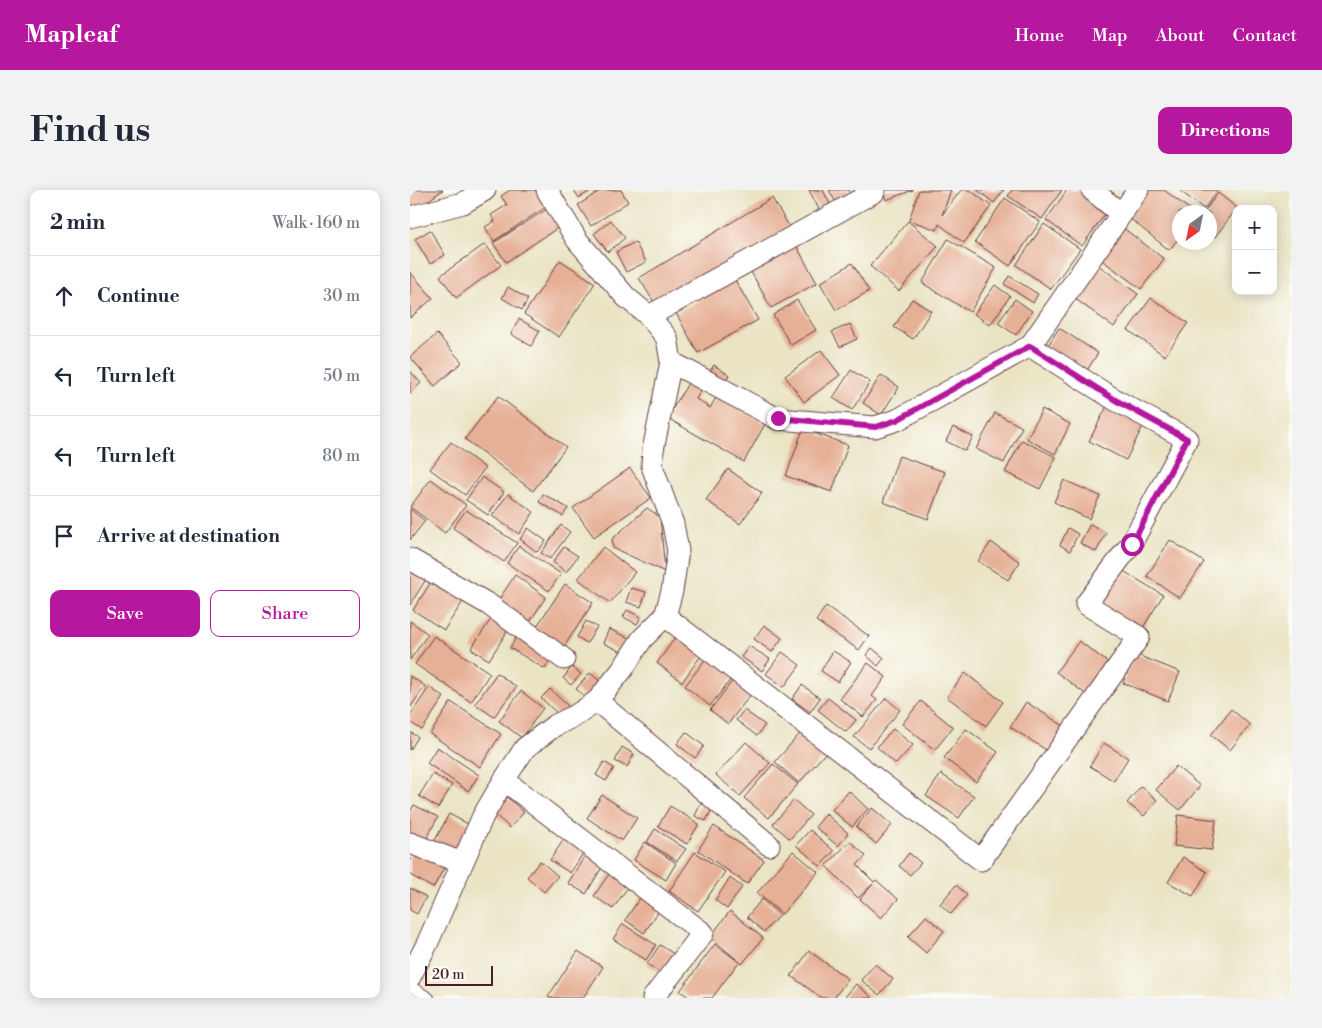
<!DOCTYPE html>
<html lang="en">
<head>
<meta charset="utf-8">
<style>
  :root { --surface:#fff; --page:#f2f2f3; --text:#1f2937; --muted:#747a83; --line:#e0e1e3; --accent:#b5179e }
  body { margin:0; font-family:"Libre Bodoni",serif; background:var(--page); color:var(--text) }
  .controls { position:absolute; right:15px; top:15px; display:grid; overflow:hidden; border-radius:10px; box-shadow:0 2px 12px #0003 }
  .controls button { width:45px; height:45px; display:grid; place-items:center; padding:0; border:0; border-bottom:1px solid var(--line); background:var(--surface); color:var(--text); font:25px sans-serif }
  .compass { position:absolute; left:762px; top:15px; width:45px; height:45px; border-radius:50%; background:var(--surface); box-shadow:0 2px 12px #0003; rotate:213deg }
  .scale { position:absolute; left:15px; bottom:12px; width:68px; box-sizing:border-box; padding-left:5px; border:2px solid #4a1f2b; border-top:0; font-size:14px; line-height:18px; white-space:nowrap; color:#4a1f2b; -webkit-text-stroke:4px #fdfcf7; paint-order:stroke }
  .stop { position:absolute; width:15px; height:15px; margin:-11px; border:4px solid #b5179e; border-radius:50%; background:#fff }
  .stop.end { background:#b5179e; border-color:#fff; box-shadow:0 1px 5px #0008 }
  .list { margin:0; padding:0; list-style:none }
  h2 { display:flex; justify-content:space-between; align-items:center; height:65px; margin:0; padding:0 20px; font-size:21px }
  h2 small { font-size:16px; font-weight:400; color:var(--muted) }
  .list li { display:grid; grid-template-columns:32px 1fr auto; gap:15px; align-items:center; box-sizing:border-box; height:80px; padding:0 20px; border-top:1px solid var(--line) }
  .list b { display:block; font-size:19px; white-space:nowrap }
  .list em { font-size:16px; font-style:normal; color:var(--muted) }
  .actions { display:flex; gap:10px; padding:15px 20px }
  .actions a { flex:1; padding:11px 0; border:1px solid var(--accent); border-radius:10px; text-align:center; font-size:18px; color:var(--accent) }
  .actions .main { background:var(--accent); color:#fff }
  .icon { flex:none; width:28px; height:28px; fill:none; stroke:currentColor; stroke-width:2; stroke-linecap:round; stroke-linejoin:round }
  .map { position:relative; flex:none; width:882px; height:808px; overflow:hidden; border-radius:10px }
  header { display:flex; align-items:center; gap:30px; box-sizing:border-box; height:70px; padding:0 25px; background:var(--accent); color:#fff }
  header strong { font-size:24px }
  nav { display:flex; gap:28px; margin-inline-start:auto; font-size:18px }
  .intro { display:flex; align-items:center; justify-content:space-between; box-sizing:border-box; height:120px; padding:0 30px }
  h1 { margin:0; font-size:35px }
  .button { padding:12px 22px; border-radius:10px; background:var(--accent); color:#fff; font-size:18px; font-weight:700 }
  main { display:flex; gap:30px; padding:0 30px }
  aside { flex:1; background:var(--surface); border-radius:10px; box-shadow:0 2px 12px #0003 }
  .map>svg:first-child { display:block }
  .building { fill:#e6b096 }
  .lines { fill:none; stroke-linecap:round; stroke-linejoin:round }
  .lane-casing { stroke:#623d42; stroke-width:12 }
  .street-casing { stroke:#623d42; stroke-width:23 }
  .lane { stroke:#fff; stroke-width:10 }
  .street { stroke:#fff; stroke-width:21 }
  .route { stroke:#b5179e; stroke-width:6 }
</style>
</head>
<body>
<header>
<strong>Mapleaf</strong>
<nav><a>Home</a><a>Map</a><a>About</a><a>Contact</a></nav>
</header>
<div class="intro"><h1>Find us</h1><a class="button">Directions</a></div>
<main>
<aside>
<h2>2 min<small>Walk · 160 m</small></h2>
<ul class="list">
<li><svg class="icon" aria-label="ahead" viewBox="0 0 24 24"><path d="M12 20V5M6 11l6-6 6 6"/></svg><div><b>Continue</b></div><em>30 m</em></li>
<li><svg class="icon" aria-label="left" viewBox="0 0 24 24"><path d="M17 20v-9H6M10 6l-5 5 5 5"/></svg><div><b>Turn left</b></div><em>50 m</em></li>
<li><svg class="icon" aria-label="left" viewBox="0 0 24 24"><path d="M17 20v-9H6M10 6l-5 5 5 5"/></svg><div><b>Turn left</b></div><em>80 m</em></li>
<li><svg class="icon" aria-label="arrive" viewBox="0 0 24 24"><path d="M6 21V4h12l-3 4 3 4H6"/></svg><div><b>Arrive at destination</b></div></li>
</ul>
<div class="actions"><a class="main">Save</a><a>Share</a></div>
</aside>
<div class="map">
<svg width="882" height="808" viewBox="0 0 882 808">
  <rect width="100%" height="100%" fill="#fdfcf7"/>
  <filter id="ink" filterUnits="userSpaceOnUse"><feTurbulence type="fractalNoise" baseFrequency=".02" numOctaves="2"/><feDisplacementMap in="SourceGraphic" scale="10" xChannelSelector="R" yChannelSelector="G"/><feConvolveMatrix kernelMatrix="1 2 1 2 8 2 1 2 1" color-interpolation-filters="sRGB"/></filter>
  <filter id="wash" filterUnits="userSpaceOnUse"><feTurbulence type="fractalNoise" baseFrequency=".0096" numOctaves="4" result="noise"/><feDisplacementMap in="SourceGraphic" scale="20" xChannelSelector="R" yChannelSelector="G"/><feGaussianBlur stdDeviation="1.12" result="paint"/><feColorMatrix in="noise" values="0 0 0 0 0 0 0 0 0 0 0 0 0 0 0 0 0 1.4 0 .05"/><feComposite in="paint" operator="in"/></filter>
  <g filter="url(#wash)">
    <rect width="100%" height="100%" fill="#eae4c5"/>
    <g id="blocks">
      <!-- building -->
      <path class="building" d="M0,0H33L0,23Z
        M100,0H125L136,17L84,51L75,37L85,31L81,25L97,15L91,6Z
        M164,0H182L169,8Z
        M192,0H211L218,12L181,36L168,15Z
        M399,0H413L421,16L410,21Z
        M419,0H438L441,5L426,13Z
        M473,0H503L476,10Z
        M509,0H541L532,25L551,0H560L581,16L554,53L529,34L527,40L499,30Z
        M567,0H594L584,13Z
        M602,0H652L632,29L598,6Z
        M657,0H671L698,20L672,56L636,30Z
        M739,0H754L783,22H769V48L759,60L718,27Z
        M769,0H808L794,19Z
        M808,3L827,18L805,47L799,42V22H794Z
        M362,8L380,38L247,117L229,88Z
        M595,8L630,32L600,76L565,52Z
        M137,19L149,37L96,72L83,53Z
        M201,30L215,48L198,62L184,44Z
        M498,31L528,56L489,101L460,76Z
        M634,34L670,59L641,99L606,75Z
        M712,37L754,69L731,99L689,68Z
        M20,40L35,65L20,74L5,49Z
        M538,49L586,78L560,122L512,93Z
        M225,52L236,72L216,82L206,62Z
        M75,54L91,75L46,108L30,86Z
        M386,55L407,93L361,118L340,80Z
        M150,70L185,93L149,147L114,124Z
        M442,73L459,101L426,120L410,93Z
        M688,75L728,104L704,137L664,108Z
        M0,82L23,108L0,128Z
        M599,86L628,104L623,113L594,94Z
        M325,90L348,130L288,163L266,123Z
        M585,95L600,106L580,135L564,124Z
        M98,97L118,109L112,120L92,108Z
        M741,108L778,133L755,166L718,140Z
        M502,109L521,121L503,149L484,137Z
        M605,109L622,121L606,145L588,133Z
        M387,110L406,140L381,155L363,125Z
        M109,129L130,141L121,156L101,144Z
        M440,134L447,149L430,157L422,142Z
        M649,138L688,163L674,185L635,160Z
        M27,144L52,172L25,196L0,167Z
        M411,160L430,185L394,212L375,186Z
        M304,175L319,185L311,198L296,188Z
        M441,180L460,192L442,220L423,208Z
        M0,181L11,193L0,203Z
        M471,185L489,197L471,225L453,213Z
        M280,190L293,197L286,209L300,218L307,206L355,234L334,272L257,228Z
        M88,206L156,257L123,301L55,249Z
        M697,216L733,236L716,270L679,251Z
        M632,219L660,234L645,264L617,249Z
        M585,223L612,237L594,273L566,259Z
        M543,237L563,247L555,261L536,251Z
        M393,239L438,255L422,302L376,286Z
        M612,250L646,267L630,299L595,282Z
        M41,252L75,278L55,305L20,279Z
        M489,266L535,282L518,329L473,312Z
        M220,278L241,308L184,347L163,318Z
        M318,279L352,303L330,334L296,310Z
        M72,287L94,302L78,325L56,310Z
        M21,289L56,315L35,343L0,317Z
        M654,290L690,306L679,329L644,312Z
        M98,304L124,322L109,344L82,326Z
        M133,304L158,318L153,326L129,312Z
        M237,318L250,327L255,382L203,358L202,349Z
        M0,319L15,331L0,350Z
        M56,320L107,353L94,372L43,338Z
        M680,334L696,343L686,362L670,353Z
        M151,335L160,342L140,369L131,363Z
        M118,338L136,351L127,362L110,349Z
        M658,338L668,344L660,361L650,355Z
        M760,350L794,372L770,408L737,386Z
        M581,352L610,372L598,390L568,371Z
        M109,356L151,384L139,401L97,373Z
        M154,357L168,366L156,382L143,372Z
        M193,357L225,382L200,413L168,389Z
        M0,378L16,389L0,415Z
        M710,379L753,405L731,441L688,414Z
        M105,385L136,407L115,439L84,417Z
        M25,386L56,407L34,440L3,420Z
        M155,394L183,413L153,458L125,439Z
        M221,398L236,402L231,417L216,412Z
        M416,416L459,446L449,460L406,431Z
        M217,420L231,427L227,434L213,427Z
        M83,426L100,437L79,470L61,459Z
        M0,431L18,444L0,470Z
        M176,431L187,437L177,453L167,447Z
        M354,435L372,448L362,462L344,449Z
        M273,437L298,456L272,492L247,473Z
        M199,439L221,449L214,463L193,453Z
        M108,444L143,465L135,479L100,458Z
        M24,446L80,483L61,512L5,474Z
        M669,451L704,477L681,508L646,482Z
        M339,456L360,469L352,481L331,467Z
        M462,458L474,468L468,476L456,465Z
        M302,461L328,480L300,516L275,496Z
        M423,461L441,472L428,492L411,481Z
        M372,462L390,475L374,497L356,484Z
        M725,464L770,482L758,511L713,493Z
        M458,473L476,487L462,506L467,510L453,527L430,509Z
        M162,477L171,484L161,495L153,488Z
        M87,483L106,497L84,527L65,514Z
        M180,483L191,492L177,509L166,499Z
        M555,483L593,512L576,536L537,507Z
        M327,485L345,499L318,534L300,520Z
        M0,486L15,496L0,518Z
        M392,495L410,508L400,522L382,509Z
        M19,497L34,507L12,540L0,532V526Z
        M140,499L159,517L150,526L131,508Z
        M111,501L133,518L112,548L89,531Z
        M418,508L446,530L436,542L408,520Z
        M476,508L490,520L459,558L444,547Z
        M511,511L543,537L525,560L492,534Z
        M41,512L91,544L70,577L20,544Z
        M616,512L660,540L644,565L600,537Z
        M821,519L840,535L820,560L801,545Z
        M334,520L355,535L347,546L326,530Z
        M394,539L418,560L389,593L365,572Z
        M483,539L503,555L486,574L467,557Z
        M556,539L588,562L566,592L534,568Z
        M0,542L8,547L0,560Z
        M276,542L294,556L285,568L267,554Z
        M336,552L360,573L330,606L306,585Z
        M694,553L718,568L704,591L680,576Z
        M27,557L69,585L58,601L17,573Z
        M212,557L224,564L217,577L205,571Z
        M194,572L204,578L196,591L186,585Z
        M363,574L388,594L359,628L334,608Z
        M766,576L790,596L770,620L746,600Z
        M23,584L42,595L28,618L9,606Z
        M531,584L564,606L549,628L516,606Z
        M731,596L747,610L734,626L717,613Z
        M439,601L458,619L442,637L422,620Z
        M192,605L227,628L212,651L177,628Z
        M97,607L114,622L100,638L83,623Z
        M384,610L401,625L380,649L363,634Z
        M292,611L303,616L296,631L285,626Z
        M4,615L28,627L14,653L0,646V622Z
        M260,616L289,634L277,654L248,636Z
        M462,618L482,635L466,654L446,637Z
        M39,624L62,636L45,668L22,656Z
        M416,624L438,643L428,656L405,637Z
        M768,625L806,630L802,660L764,656Z
        M304,636L354,670L337,694L288,660Z
        M245,639L276,659L267,671L237,652Z
        M160,640L180,653L160,683L140,670Z
        M400,640L424,661L410,676L386,655Z
        M440,651L456,666L447,675L464,692L466,690L488,709L471,728L450,709L463,694L448,708L416,676Z
        M235,652L266,673L256,690L224,670Z
        M181,656L198,667L176,704L158,693Z
        M0,660L34,678L23,698L0,685Z
        M383,661L408,682L372,724L347,703Z
        M285,662L315,682L288,721L259,701Z
        M499,663L511,673L500,685L489,676Z
        M773,667L797,682L783,706L758,692Z
        M130,671L148,686L134,702L117,687Z
        M205,675L224,688L203,719L184,706Z
        M320,688L332,697L317,719L305,710Z
        M546,695L557,705L541,724L530,714Z
        M0,698L16,707L7,724L0,720Z
        M236,699L255,712L234,743L215,730Z
        M352,709L370,725L354,742L337,727Z
        M320,721L353,748L332,774L300,747Z
        M516,726L534,741L516,763L498,747Z
        M213,734L246,755L236,770L203,749Z
        M305,754L329,772L302,808H280L270,801Z
        M250,755L267,766L254,785L237,774Z
        M168,761L193,777L173,808H139L138,807Z
        M399,761L438,789L424,808H412L381,786Z
        M465,774L483,789L469,805L451,790Z
        M446,794L463,808H434Z"/>
    </g>
  </g>
  <g filter="url(#ink)">
    <use href="#blocks" fill-opacity="0" stroke="#623d42" stroke-width="1"/>
    <g class="lines">
      <!-- lane casing -->
      <g class="lane-casing">
        <path id="lane" d="M0,796L19,808"/>
      </g>
      <!-- street casing -->
      <g class="street-casing">
        <path id="street" d="M682,0L710,23
          M0,27L53,13L75,0
          M239,126L464,2
          M261,172L368,229L465,237L487,230L620,156L728,0
          M0,369L78,414L154,469
          M255,426L571,670L729,447L676,414L721,354L777,249L707,211L620,156
          M187,511L359,655
          M94,590L293,743L243,808
          M0,653L52,673
          M0,787L17,754L73,626L94,590L115,558L144,536L168,524L187,511L212,480L232,449L255,426L262,401L268,361L263,334L242,276L243,260L261,172L257,148L239,126L216,107L167,50L137,0"/>
      </g>
      <!-- lane -->
      <use href="#lane" class="lane"/>
      <!-- street -->
      <use href="#street" class="street"/>
    </g>
  </g>
  <g class="lines" filter="url(#ink)">
    <!-- route -->
    <path class="route" d="M368,228L466,237L487,230L620,156L707,211L777,249L722,354"/>
  </g>
</svg>
<div class="controls">
<button>+</button>
<button>−</button>
</div>
<svg class="compass" viewBox="-18 -18 36 36"><path d="M0-13l5 13h-10z" fill="#e53935"/><path d="M0 13l5-13h-10z" fill="#747a83"/></svg>
<div class="scale">20 m</div>
<div class="stop" style="left:722px;top:354px"></div>
<div class="stop end" style="left:368px;top:228px"></div>
</div>
</main>
</body>
</html>
